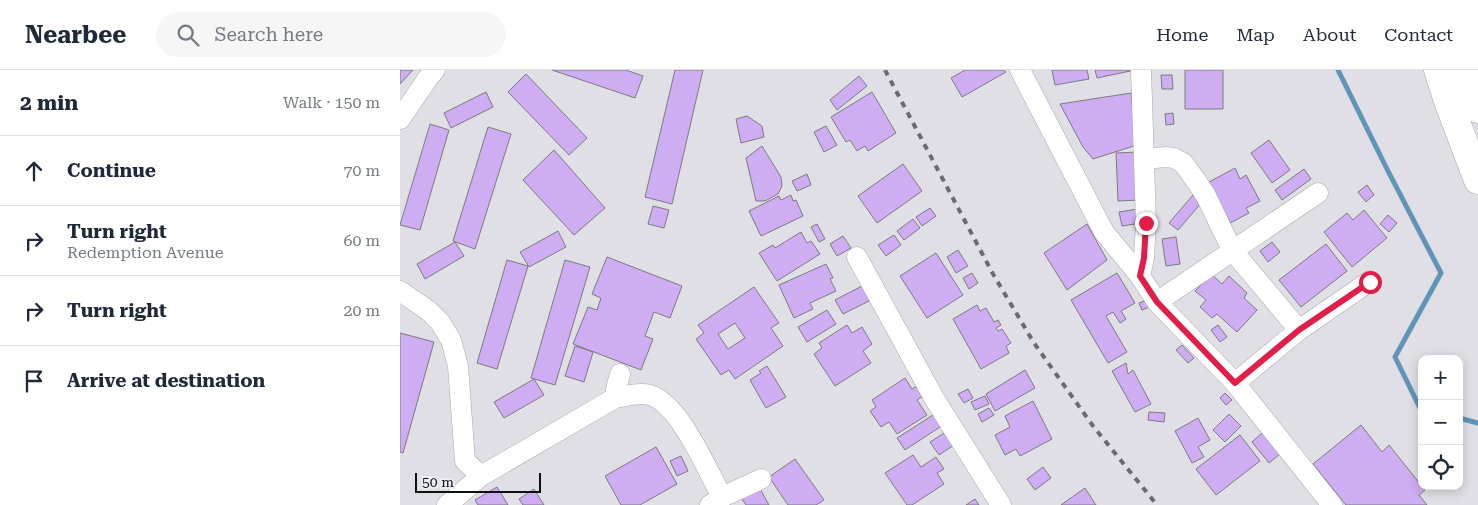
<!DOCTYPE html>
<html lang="en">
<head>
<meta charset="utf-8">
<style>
  :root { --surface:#fff; --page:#f6f6f7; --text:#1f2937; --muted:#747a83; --line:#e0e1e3 }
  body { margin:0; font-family:"Roboto Serif",serif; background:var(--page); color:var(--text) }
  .controls { position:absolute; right:15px; bottom:15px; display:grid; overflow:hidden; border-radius:10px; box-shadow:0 2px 12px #0003 }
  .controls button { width:45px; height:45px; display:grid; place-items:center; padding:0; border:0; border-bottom:1px solid var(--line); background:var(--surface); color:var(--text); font:25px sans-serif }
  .scale { position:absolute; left:15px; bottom:12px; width:126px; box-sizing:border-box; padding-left:5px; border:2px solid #0e0f11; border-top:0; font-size:14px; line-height:18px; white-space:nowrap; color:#0e0f11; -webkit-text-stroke:4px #ececf3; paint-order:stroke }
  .stop { position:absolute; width:15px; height:15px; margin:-11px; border:4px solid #e11d48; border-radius:50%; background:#fff }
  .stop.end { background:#e11d48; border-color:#fff; box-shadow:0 1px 5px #0008 }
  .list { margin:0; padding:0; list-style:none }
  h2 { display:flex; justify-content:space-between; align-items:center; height:65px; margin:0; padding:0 20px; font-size:21px }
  h2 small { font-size:16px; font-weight:400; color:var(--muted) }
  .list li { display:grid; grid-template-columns:32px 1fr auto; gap:15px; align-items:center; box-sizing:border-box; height:70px; padding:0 20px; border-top:1px solid var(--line) }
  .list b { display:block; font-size:19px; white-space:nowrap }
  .list p { margin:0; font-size:16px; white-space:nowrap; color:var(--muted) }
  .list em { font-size:16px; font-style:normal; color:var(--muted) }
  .icon { flex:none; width:28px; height:28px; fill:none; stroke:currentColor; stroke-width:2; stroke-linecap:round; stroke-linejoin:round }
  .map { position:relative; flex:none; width:1078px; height:435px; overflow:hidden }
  header { display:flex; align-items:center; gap:30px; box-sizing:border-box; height:70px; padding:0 25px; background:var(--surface); border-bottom:1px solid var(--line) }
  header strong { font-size:24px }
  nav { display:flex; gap:28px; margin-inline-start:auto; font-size:18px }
  .search { width:350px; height:45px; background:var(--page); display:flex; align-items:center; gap:12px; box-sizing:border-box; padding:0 18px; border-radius:28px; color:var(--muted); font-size:19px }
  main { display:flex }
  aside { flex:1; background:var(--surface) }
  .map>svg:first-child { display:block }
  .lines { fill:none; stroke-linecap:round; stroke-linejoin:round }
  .stream { stroke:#6095b7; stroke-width:5 }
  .building { fill:#ceadf2; stroke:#7d7a80; fill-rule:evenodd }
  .minor-casing { stroke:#a8a9af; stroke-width:21 }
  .secondary-casing { stroke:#a8a9af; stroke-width:29 }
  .minor { stroke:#fff; stroke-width:20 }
  .secondary { stroke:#fff; stroke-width:28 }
  .rail { stroke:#6b6b6f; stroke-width:4; stroke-dasharray:6 6; stroke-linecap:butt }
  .route { stroke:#e11d48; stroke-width:6 }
</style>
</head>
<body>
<header>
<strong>Nearbee</strong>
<div class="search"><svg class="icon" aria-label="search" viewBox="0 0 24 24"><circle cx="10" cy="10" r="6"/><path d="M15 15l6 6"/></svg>Search here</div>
<nav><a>Home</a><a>Map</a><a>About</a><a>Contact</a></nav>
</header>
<main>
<aside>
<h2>2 min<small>Walk · 150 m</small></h2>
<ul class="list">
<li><svg class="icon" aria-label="ahead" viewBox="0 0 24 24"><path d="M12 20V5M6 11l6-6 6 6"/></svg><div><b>Continue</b></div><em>70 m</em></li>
<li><svg class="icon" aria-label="right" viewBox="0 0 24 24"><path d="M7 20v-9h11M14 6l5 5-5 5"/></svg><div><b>Turn right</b><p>Redemption Avenue</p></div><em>60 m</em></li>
<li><svg class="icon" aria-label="right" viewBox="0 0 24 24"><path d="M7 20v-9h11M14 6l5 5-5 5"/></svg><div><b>Turn right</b></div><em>20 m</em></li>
<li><svg class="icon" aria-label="arrive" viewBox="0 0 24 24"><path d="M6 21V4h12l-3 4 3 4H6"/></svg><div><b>Arrive at destination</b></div></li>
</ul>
</aside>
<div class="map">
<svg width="1078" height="435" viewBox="0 0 1078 435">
  <rect width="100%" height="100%" fill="#dfdfe5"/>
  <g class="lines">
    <!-- stream -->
    <path class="stream" d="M938,0L988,101L1041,203L995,287L1020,338L1022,339
      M1059,348L1078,353"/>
  </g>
  <!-- building -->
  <path class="building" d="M0,0H13L0,14Z
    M152,0H226L243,6L235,28Z
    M275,0H303L272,134L245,127Z
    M565,0H604L606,2L562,27L551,8Z
    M652,0H687L689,9L655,15Z
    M695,0H735L697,8Z
    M785,0H823V39H785Z
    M126,4L187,68L169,85L108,22Z
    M761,5H772L773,19H762Z
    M459,6L467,16L437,40L430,30Z
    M86,22L93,37L51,58L44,43Z
    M472,22L496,63L468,81L465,76L457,81L450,70L446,72L431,47Z
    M731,23L737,75L693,89L683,77L660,34Z
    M773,43L774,54L766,55L765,44Z
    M347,46L362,56L364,67L341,73L336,49Z
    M30,54L49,60L20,160L0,155Z
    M426,56L437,75L424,82L414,62Z
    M88,57L111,64L75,179L53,171Z
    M869,70L890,100L872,113L851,83Z
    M362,76L381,107L382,116L378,124L365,131H356L346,88Z
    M154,80L205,138L174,165L123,110Z
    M738,82L740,130L718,131L716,83Z
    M503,94L522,121L477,153L458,126Z
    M835,98L840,109L846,105L860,131L846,138L849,143L830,153L809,112Z
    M904,99L911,109L882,130L875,120Z
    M407,104L411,115L397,121L392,111Z
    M967,115L974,125L966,132L958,122Z
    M391,125L393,131L396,130L403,146L361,166L349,141L379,126L381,130Z
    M793,125L802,132L778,160L769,153Z
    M253,136L269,140L264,158L248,154Z
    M530,138L536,146L522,156L516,147Z
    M738,139L741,153L722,156L719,142Z
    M964,140L987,168L952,197L924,162L947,143L953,150Z
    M988,145L997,153L989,162L980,154Z
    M513,149L520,158L504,170L497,161Z
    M417,154L425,169L419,172L411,157Z
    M687,154L707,190L667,220L644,183Z
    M158,161L166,177L129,197L120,182Z
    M401,162L407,173L411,171L420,184L377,211L359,183L373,175L375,178Z
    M494,165L501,175L486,186L478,175Z
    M443,166L451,178L437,186L430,174Z
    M776,167L780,194L766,196L762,169Z
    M55,172L64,186L25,209L17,194Z
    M872,172L880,182L868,192L860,181Z
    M926,174L947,201L901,237L879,210Z
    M558,180L568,196L556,203L547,187Z
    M536,183L563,225L527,248L500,206Z
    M207,187L282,216L270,248L254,242L245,266L253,269L241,300L173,274L188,237L197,240L201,228L192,224Z
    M107,190L128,196L97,299L77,293Z
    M165,190L190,197L155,315L131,308Z
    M426,194L433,208L430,209L436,221L410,233L413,239L394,248L379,215Z
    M572,203L578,213L569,219L563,208Z
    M717,203L735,233L721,241L726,249L720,253L713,242L706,246L727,282L708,293L671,230Z
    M811,204L822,214L829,206L847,223L844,228L857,240L837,262L817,244L812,248L800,237L806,230L795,221Z
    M464,215L471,230L443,244L435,230Z
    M354,217L379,253L371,258L383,276L335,309L329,300L321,305L296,269L304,263L298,255ZM335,253L345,268L328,279L318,264Z
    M750,229L752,236L742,240L739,233Z
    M577,235L580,241L586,238L594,252L598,250L601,255L596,258L598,261L602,259L611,273L606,276L609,283L581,299L553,249Z
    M427,240L436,254L407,272L398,257Z
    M447,255L452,263L462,257L472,274L463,281L471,293L435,316L414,284L422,278L419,273Z
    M818,255L827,267L820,272L811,260Z
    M0,263L34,272L3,383L0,382Z
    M782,275L794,288L788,293L776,280Z
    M175,276L193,282L184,312L165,306Z
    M726,293L728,304L733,300L751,334L735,342L712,301Z
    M367,296L386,327L366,338L350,310L361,303L359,301Z
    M625,300L635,318L595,341L586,324Z
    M505,308L512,319L520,314L526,324L517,330L527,345L497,364L489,352L481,357L470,341L476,337L472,330Z
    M134,309L144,325L104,348L94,332Z
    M568,319L573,328L564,333L558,324Z
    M825,323L832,330L826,335L820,328Z
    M585,326L589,334L575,340L571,332Z
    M633,331L652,369L620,386L616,379L605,385L595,365L610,357L605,346Z
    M589,338L594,345L582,352L578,344Z
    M749,342L765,343L764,352L748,350Z
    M536,343L543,355L505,380L497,368Z
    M829,344L841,356L825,372L813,360Z
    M798,348L810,370L798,377L804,387L792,393L775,361Z
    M961,355L982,382L989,375L1025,420L1019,425L1027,435H946L913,394Z
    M549,360L557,373L539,385L530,372Z
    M862,363L880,384L869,393L852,372Z
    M840,365L860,391L816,425L796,399Z
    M256,377L277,414L240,435H221L205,406Z
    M513,385L521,397L536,387L544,399L537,403L544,414L512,435H507L485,403Z
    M281,386L288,401L277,406L270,391Z
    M395,389L424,430L416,435H388L369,407Z
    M643,397L651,408L635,420L627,409Z
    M358,415L369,435H346L340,426Z
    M97,417L108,435H78L75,430Z
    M685,418L696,435H661Z
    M134,419L144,435H123L119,429Z
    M575,429L579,435H566Z"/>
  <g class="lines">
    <!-- minor casing -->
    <g class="minor-casing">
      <path id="minor" d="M620,0L704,162L740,206L757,232L835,313L932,435
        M0,49L28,8L35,0
        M744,89L766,87L774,88L783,93L797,112L806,126L832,180L899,260
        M457,187L534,328L601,435
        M740,206L744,188L746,153L741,0
        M0,221L29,241L40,252L51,270L58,296L65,391L81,406
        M757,232L918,123
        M835,313L899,260L970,211
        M215,328L216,319L220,304
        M47,435L81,406L215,328C227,326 239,322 250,325C280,334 307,400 322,427
        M310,435L322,427L361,409"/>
    </g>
    <!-- secondary casing -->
    <g class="secondary-casing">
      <path id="secondary" d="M1038,0L1048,31L1078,110
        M1067,0L1078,39"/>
    </g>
    <!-- minor -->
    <use href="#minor" class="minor"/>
    <!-- secondary -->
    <use href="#secondary" class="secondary"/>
    <!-- rail -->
    <path class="rail" d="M485,0L593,204L634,273L693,356L757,435"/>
  </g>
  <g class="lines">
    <!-- route -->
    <path class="route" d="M746,153L744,188L740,206L757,232L835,313L899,260L970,212"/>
  </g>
</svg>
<div class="controls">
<button>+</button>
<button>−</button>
<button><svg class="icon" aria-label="locate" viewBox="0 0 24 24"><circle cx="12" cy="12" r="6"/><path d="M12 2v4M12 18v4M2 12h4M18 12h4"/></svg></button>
</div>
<div class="scale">50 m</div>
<div class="stop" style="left:970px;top:212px"></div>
<div class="stop end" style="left:746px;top:153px"></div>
</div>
</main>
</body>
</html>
